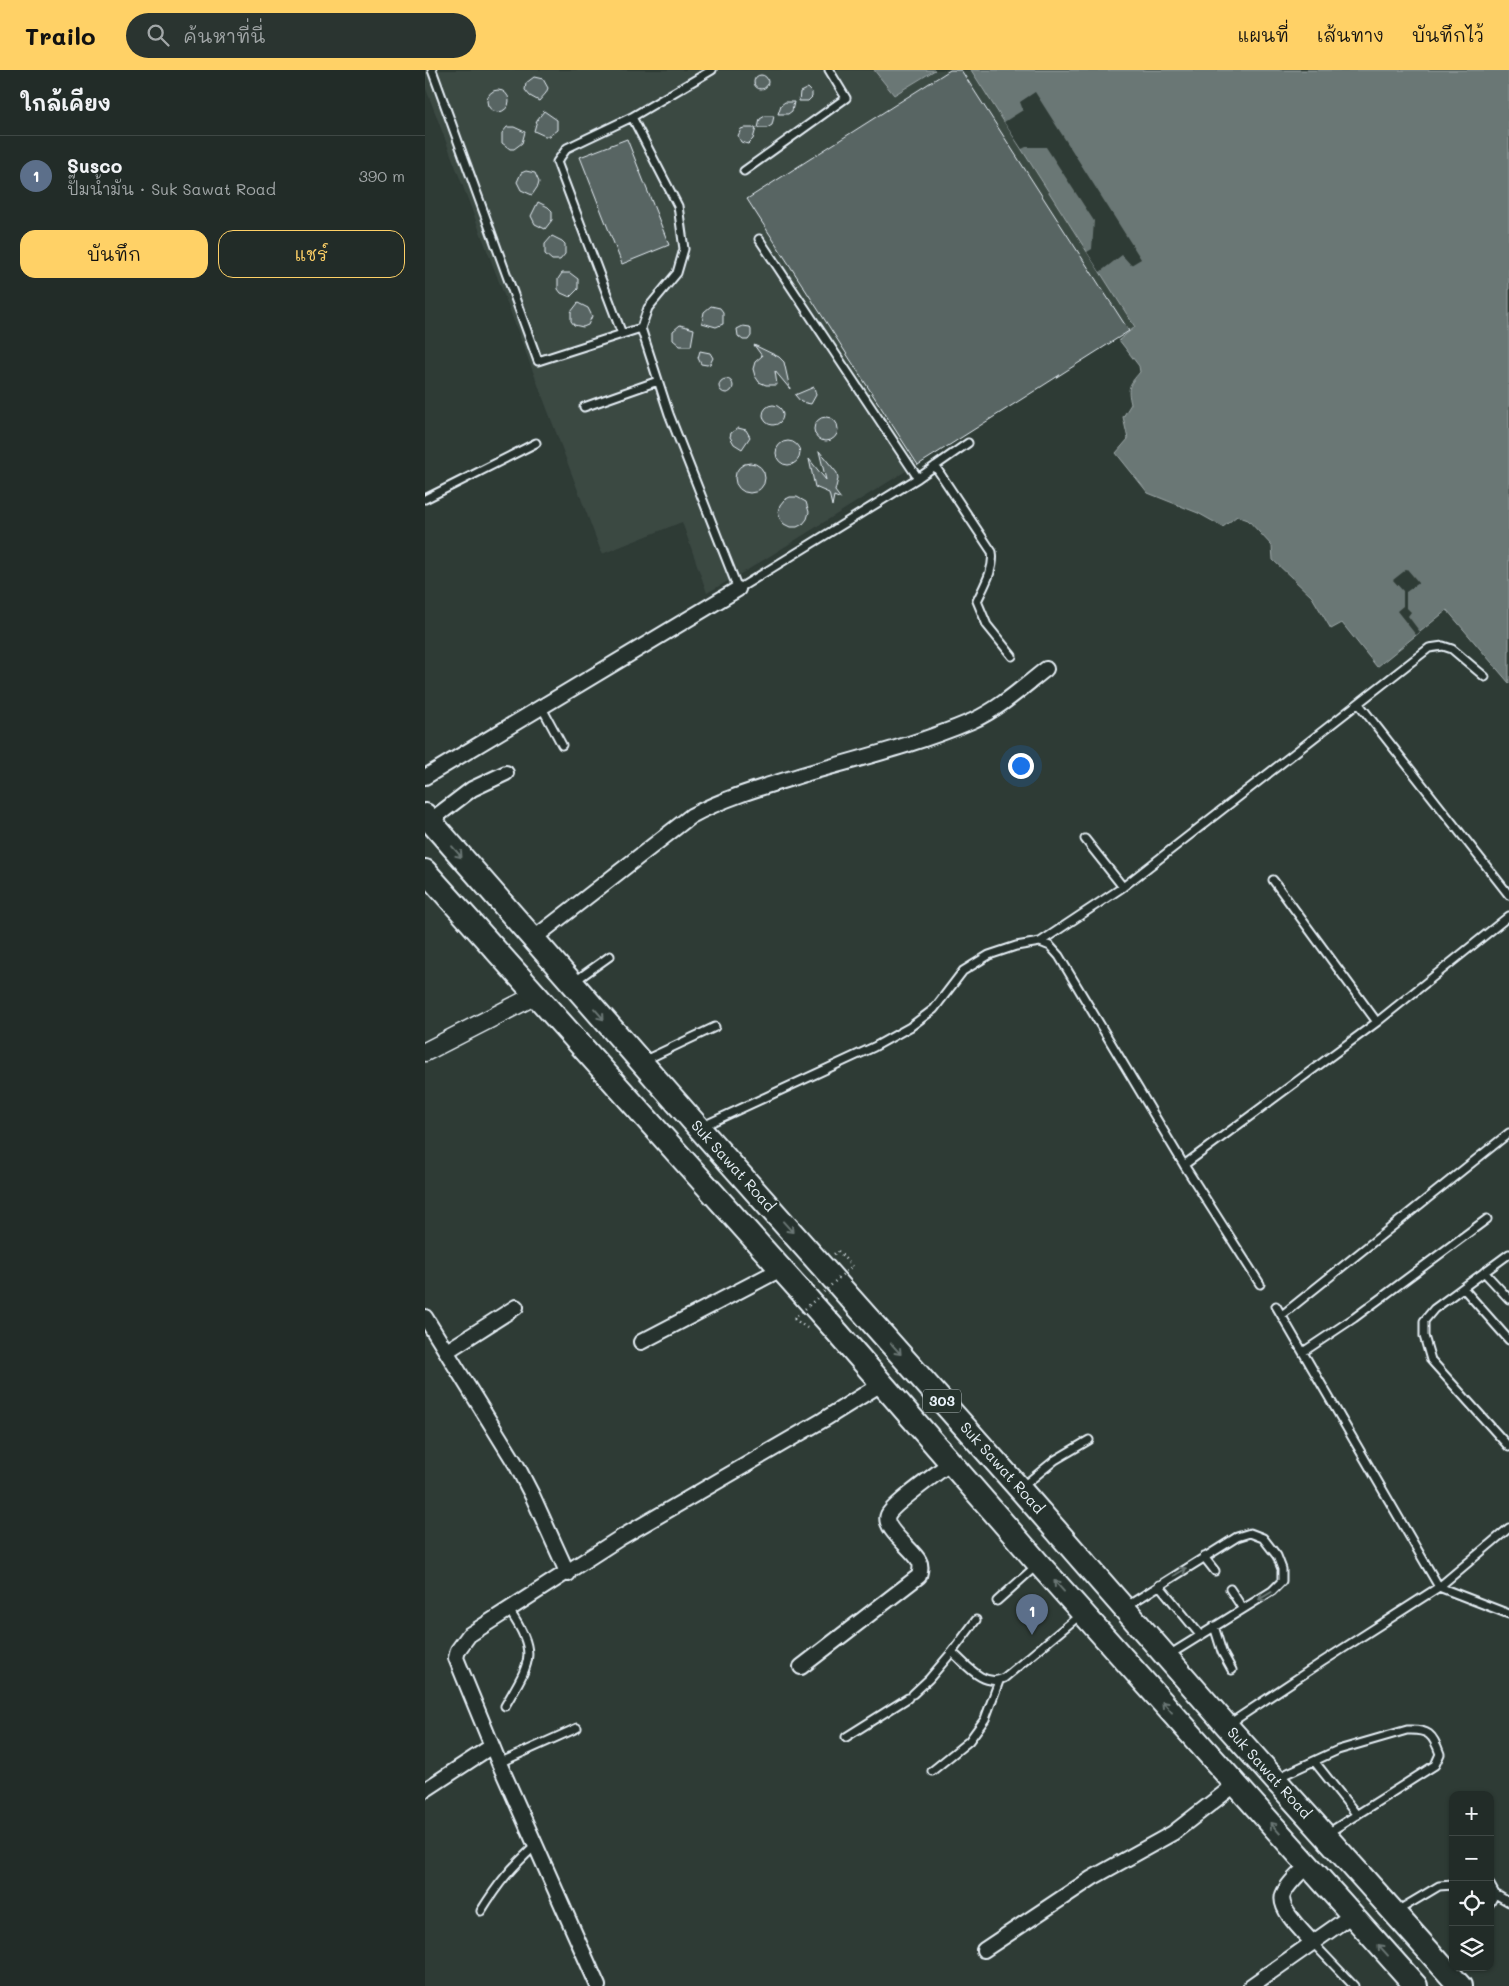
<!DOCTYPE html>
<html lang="th">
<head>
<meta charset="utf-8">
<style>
  :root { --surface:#222c28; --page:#2a3430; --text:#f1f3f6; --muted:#a2a7a8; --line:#3f4845; --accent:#ffd166 }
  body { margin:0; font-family:Mali,"Playpen Sans Thai",sans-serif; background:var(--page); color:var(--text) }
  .controls { position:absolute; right:15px; bottom:15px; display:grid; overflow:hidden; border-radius:10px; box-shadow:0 1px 4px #0004 }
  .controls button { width:45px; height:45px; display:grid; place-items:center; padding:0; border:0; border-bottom:1px solid var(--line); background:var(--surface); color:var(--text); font:25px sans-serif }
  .you { position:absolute; left:595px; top:695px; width:18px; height:18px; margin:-12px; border:4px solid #fff; border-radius:50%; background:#1a73e8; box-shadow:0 0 0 8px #1a73e833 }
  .badge { display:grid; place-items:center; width:32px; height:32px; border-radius:50%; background:var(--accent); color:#fff; font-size:16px; font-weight:700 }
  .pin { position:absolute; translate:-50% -41px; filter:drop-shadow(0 1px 2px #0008) }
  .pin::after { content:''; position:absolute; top:26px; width:18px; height:15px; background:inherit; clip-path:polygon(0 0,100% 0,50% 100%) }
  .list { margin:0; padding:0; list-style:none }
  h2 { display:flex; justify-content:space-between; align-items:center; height:65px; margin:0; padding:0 20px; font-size:21px }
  h2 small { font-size:16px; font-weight:400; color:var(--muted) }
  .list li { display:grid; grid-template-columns:32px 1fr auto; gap:15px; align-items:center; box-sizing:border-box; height:80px; padding:0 20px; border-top:1px solid var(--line) }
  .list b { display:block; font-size:19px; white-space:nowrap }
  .list p { margin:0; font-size:16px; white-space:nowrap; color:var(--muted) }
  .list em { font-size:16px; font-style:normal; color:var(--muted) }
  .actions { display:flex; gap:10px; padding:15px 20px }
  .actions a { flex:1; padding:11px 0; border:1px solid var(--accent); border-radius:15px; text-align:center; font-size:18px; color:var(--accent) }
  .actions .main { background:var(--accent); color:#111 }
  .icon { flex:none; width:28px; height:28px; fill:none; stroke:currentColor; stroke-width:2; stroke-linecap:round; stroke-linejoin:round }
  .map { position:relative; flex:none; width:1084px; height:1916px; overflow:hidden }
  header { display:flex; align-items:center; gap:30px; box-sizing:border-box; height:70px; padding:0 25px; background:var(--accent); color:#111 }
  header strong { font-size:24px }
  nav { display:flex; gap:28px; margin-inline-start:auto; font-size:18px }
  .search { width:350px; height:45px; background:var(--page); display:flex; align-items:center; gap:12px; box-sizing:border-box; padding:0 18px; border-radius:28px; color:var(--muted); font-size:19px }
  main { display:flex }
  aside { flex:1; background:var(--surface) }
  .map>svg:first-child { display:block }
  .built { fill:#3b4843 }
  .water { fill:#6b7775; stroke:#9da8a9 }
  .pier { fill:#2e3b35 }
  .building { fill:#596563; stroke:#e8f1f8 }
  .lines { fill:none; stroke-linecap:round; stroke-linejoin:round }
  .service-casing { stroke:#e8f1f8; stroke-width:11 }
  .minor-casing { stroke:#e8f1f8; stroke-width:18 }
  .tertiary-casing { stroke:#e8f1f8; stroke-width:21 }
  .primary-casing { stroke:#e8f1f8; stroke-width:26 }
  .path { stroke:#e8f1f8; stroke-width:2.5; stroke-dasharray:1 4; stroke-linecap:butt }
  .service { stroke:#26332d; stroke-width:7 }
  .minor { stroke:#26332d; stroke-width:14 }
  .tertiary { stroke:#26332d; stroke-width:18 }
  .primary { stroke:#26332d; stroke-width:22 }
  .path-bridge { stroke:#e8f1f8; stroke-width:2.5; stroke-dasharray:1 4; stroke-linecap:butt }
  .oneway { stroke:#6a7674 }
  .labels { text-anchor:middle; stroke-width:4.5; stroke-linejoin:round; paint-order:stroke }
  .shield { fill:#26332d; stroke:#aeb8bb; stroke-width:1 }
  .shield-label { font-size:14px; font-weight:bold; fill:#e8f1f8 }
  .street-label { font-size:15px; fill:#e8f1f8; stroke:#26332d }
</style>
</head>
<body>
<header>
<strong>Trailo</strong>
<div class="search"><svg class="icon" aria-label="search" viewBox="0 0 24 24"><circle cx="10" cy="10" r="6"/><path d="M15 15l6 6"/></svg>ค้นหาที่นี่</div>
<nav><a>แผนที่</a><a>เส้นทาง</a><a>บันทึกไว้</a></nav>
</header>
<main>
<aside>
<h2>ใกล้เคียง<small></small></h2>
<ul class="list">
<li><span class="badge" style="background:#5c6f8a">1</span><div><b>Susco</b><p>ปั๊มน้ำมัน · Suk Sawat Road</p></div><em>390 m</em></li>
</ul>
<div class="actions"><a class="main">บันทึก</a><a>แชร์</a></div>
</aside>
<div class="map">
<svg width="1084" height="1916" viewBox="0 0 1084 1916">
  <rect width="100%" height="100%" fill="#2e3b35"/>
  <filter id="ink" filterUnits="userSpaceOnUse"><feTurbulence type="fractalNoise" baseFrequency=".02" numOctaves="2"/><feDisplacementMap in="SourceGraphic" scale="10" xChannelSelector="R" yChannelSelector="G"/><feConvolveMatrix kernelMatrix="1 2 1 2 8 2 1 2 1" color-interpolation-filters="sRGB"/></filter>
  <g filter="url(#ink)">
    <!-- built -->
    <path class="built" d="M0,0H449L469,24L510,0H546L710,258L324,499L282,523L257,452L177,484L0,16Z"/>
    <!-- water -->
    <path class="water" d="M449,0H510L469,25Z
      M546,0H1084V613L1022,540L952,597L917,553L906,559L887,527L848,490L847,476L823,450L812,446L798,457L773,443L723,423L691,383L703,369L698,347L706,334C702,317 704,315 715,302L714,296L694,270L710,257Z"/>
    <!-- pier -->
    <path class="pier" d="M610,22L716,189L706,195L697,185L675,202L662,182L667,179L669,151L621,77H601L597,79L579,52L598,40L595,32Z
      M982,499L994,513L981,522V537L986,542L983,546L995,562L991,565L972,541L978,536V521L968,510Z"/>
    <!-- building -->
    <path class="building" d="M525,0H536L704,261L493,395L322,129Z
      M329 12a7 7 0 1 1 14 0a7 7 0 1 1-14 0Z
      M109,7L118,9L123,18L121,23L114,31L105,26L100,20L101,13Z
      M383,18L387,22V27L383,31H374L375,22Z
      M62 31a11 11 0 1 1 22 0a11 11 0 1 1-22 0Z
      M360,32H369L367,41L363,44H353L356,35Z
      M119,41L132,50V60L124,66H120L109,61L112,50Z
      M340,46H349L347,55L342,58H333L335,49Z
      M82,57H89L100,62L97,73L89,79H85L77,73V63Z
      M319,58H331L328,69L323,74L316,72L313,66L316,59Z
      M202,69L244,175L197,194L155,87Z
      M101,101L110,103L114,112L113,116L107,125L96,120L92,112L96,103Z
      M113,132L123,137L127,141V150L120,159L110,154L106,146Z
      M127,166L137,171L140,174V184L135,190H127L120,184V174Z
      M137,203H145L153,209V219L145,227L136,223L133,219V209Z
      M153,233L163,238L167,246L163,255L158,257L149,255L146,251V242Z
      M286,236L295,238L298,242V254L291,257L277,253L279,242Z
      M255,255L269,259L266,276H255L248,270V261Z
      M318,256L325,257L326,260V266L323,270H318L313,266L312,259Z
      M329,275L354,287L359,292L365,319L350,301L352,315H341L334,312L330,306L328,299L330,292L337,286Z
      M275,281L285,283L288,288L285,294L282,295L276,294L273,288Z
      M294 316a7 7 0 1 1 14 0a7 7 0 1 1-14 0Z
      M389,317L391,325L386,334L376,332L370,325Z
      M338 345a10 10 0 1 1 20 0a10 10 0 1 1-20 0Z
      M389 359a12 12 0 1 1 24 0a12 12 0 1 1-24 0Z
      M313,358L321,360L325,367L317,379L309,374L305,367L306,363Z
      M351 383a12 12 0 1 1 24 0a12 12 0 1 1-24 0Z
      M394,381L412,403L413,409L410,421L416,429L409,426L407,436L404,423L390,417L384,389L401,410Z
      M310 408a15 15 0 1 1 30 0a15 15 0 1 1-30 0Z
      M365,427H372L381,432L384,442L382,449L378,454L372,457H365L359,454L355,449L353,442L355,435L359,430Z"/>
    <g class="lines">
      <!-- service casing -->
      <g class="service-casing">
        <path id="service" d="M7,0L113,291L216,258
          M287,0L207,47L253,136L259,179L252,203L223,238L216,258L244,344L313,519L493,408L543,373
          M319,101L421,28L404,0
          M334,169L493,408
          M197,264L132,92L142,78L207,47
          M159,337L233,311
          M510,396L567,482C570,498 559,516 552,531L562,555L587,586
          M0,429L111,373
          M934,634L1084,825
          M117,638L137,675
          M660,769L698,817
          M848,810L952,952
          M615,872L698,817L1004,578L1018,576L1027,579L1060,607
          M150,911L185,886
          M218,991L290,957
          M276,1057L449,977L485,957L509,939L538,901L564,885L591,876L615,872L625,876L634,886L759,1095L835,1214
          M759,1095L952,952L1084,846
          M1084,1184L1009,1239L999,1251V1266L1006,1290L1084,1377
          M1059,1202L1084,1229
          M1038,1218L1084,1270
          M851,1236L1014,1517L1084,1458
          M857,1245L1084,1063
          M878,1282L929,1248L1062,1149
          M597,1417L630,1390L664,1370
          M779,1487L790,1501
          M734,1515L775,1565
          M805,1519L818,1539
          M572,1531L611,1496
          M702,1536L812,1467L825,1463L838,1468L852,1486L857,1499V1511L847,1521L744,1585
          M551,1550L527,1582C542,1595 558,1618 579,1608L655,1545
          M789,1556L797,1582L807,1600
          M488,1624L504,1609L527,1582
          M80,1636C105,1592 114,1585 84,1540
          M804,1654L897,1592L1014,1517L1084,1544
          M421,1667L483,1628
          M889,1691L932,1745
          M74,1693L152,1658
          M507,1701L544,1671L560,1649L574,1611
          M852,1708L913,1680L982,1660C1003,1659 1008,1664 1015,1684L1010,1695L903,1763
          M1065,1815L1070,1824L1065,1833
          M1070,1824L1084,1832
          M56,1841C74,1812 86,1798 111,1775
          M972,1841L1014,1816L1028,1815
          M888,1873L929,1916"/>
      </g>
      <!-- minor casing -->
      <g class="minor-casing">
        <path id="minor" d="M0,707L313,519
          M5,751L47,719L81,703
          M108,869L266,746C301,727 341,716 380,704C436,688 493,674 547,651C574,639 598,617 621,599
          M0,1247L92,1396L108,1427L143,1504
          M216,1272L356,1199
          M22,1281L91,1237
          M376,1597L494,1506C495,1501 497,1496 494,1491C489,1480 457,1458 463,1445C467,1435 514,1402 525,1393
          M0,1720L67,1676
          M883,1795C875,1803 862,1814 858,1825C853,1839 879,1863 888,1873
          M559,1880L667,1808L748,1763L811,1714
          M173,1916L74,1693L31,1588L33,1580L44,1565L195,1468L398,1350L456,1314
          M826,1916L927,1845"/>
      </g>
      <!-- tertiary casing -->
      <g class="tertiary-casing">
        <path id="tertiary" d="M0,982L111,925"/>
      </g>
      <!-- primary casing -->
      <g class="primary-casing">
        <path id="primary" d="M0,745L274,1058L595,1419L802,1656L1035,1916
          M0,801L406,1255L614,1494L991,1916"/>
      </g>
      <!-- path -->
      <path class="path" d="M409,1184L413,1181L427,1196
        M369,1249L382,1258"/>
      <!-- service -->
      <use href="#service" class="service"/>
      <!-- minor -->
      <use href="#minor" class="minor"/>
      <!-- tertiary -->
      <use href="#tertiary" class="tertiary"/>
      <!-- primary -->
      <use href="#primary" class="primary"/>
      <!-- path-bridge -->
      <path class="path-bridge" d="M369,1249L427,1196"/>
    </g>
    <!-- one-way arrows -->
    <defs><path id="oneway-shaft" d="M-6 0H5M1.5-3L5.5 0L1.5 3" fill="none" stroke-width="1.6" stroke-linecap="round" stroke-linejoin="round" transform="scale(1.25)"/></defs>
    <g class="oneway">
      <use href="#oneway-shaft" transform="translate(32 782) rotate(49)"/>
      <use href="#oneway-shaft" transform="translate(174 944) rotate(49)"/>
      <use href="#oneway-shaft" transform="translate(363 1157) rotate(48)"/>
      <use href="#oneway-shaft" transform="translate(471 1279) rotate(48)"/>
      <use href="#oneway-shaft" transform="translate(755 1502) rotate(-32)"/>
      <use href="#oneway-shaft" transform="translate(634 1516) rotate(-132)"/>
      <use href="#oneway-shaft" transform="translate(840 1526) rotate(149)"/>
      <use href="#oneway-shaft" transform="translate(742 1637) rotate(-132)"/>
      <use href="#oneway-shaft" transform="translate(850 1758) rotate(-131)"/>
      <use href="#oneway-shaft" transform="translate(958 1880) rotate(-132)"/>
    </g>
  </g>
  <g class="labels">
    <!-- shield labels -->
    <rect class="shield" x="498" y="1319.5" width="38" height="23" rx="4"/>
    <g class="shield-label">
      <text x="517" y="1336">303</text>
    </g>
    <!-- street labels -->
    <g class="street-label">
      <text transform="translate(308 1096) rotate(48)" y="5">Suk Sawat Road</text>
      <text transform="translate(577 1398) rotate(48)" y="5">Suk Sawat Road</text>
      <text transform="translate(844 1703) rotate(48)" y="5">Suk Sawat Road</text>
    </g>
  </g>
</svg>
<div class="controls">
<button>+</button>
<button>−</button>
<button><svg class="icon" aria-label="locate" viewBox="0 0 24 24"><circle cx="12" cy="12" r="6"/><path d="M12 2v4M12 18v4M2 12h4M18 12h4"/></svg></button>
<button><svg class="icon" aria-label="layers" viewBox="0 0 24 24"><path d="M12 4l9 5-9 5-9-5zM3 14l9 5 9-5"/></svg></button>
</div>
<div class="you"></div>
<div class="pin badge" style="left:607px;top:1565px;background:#5c6f8a">1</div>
</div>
</main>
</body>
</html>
